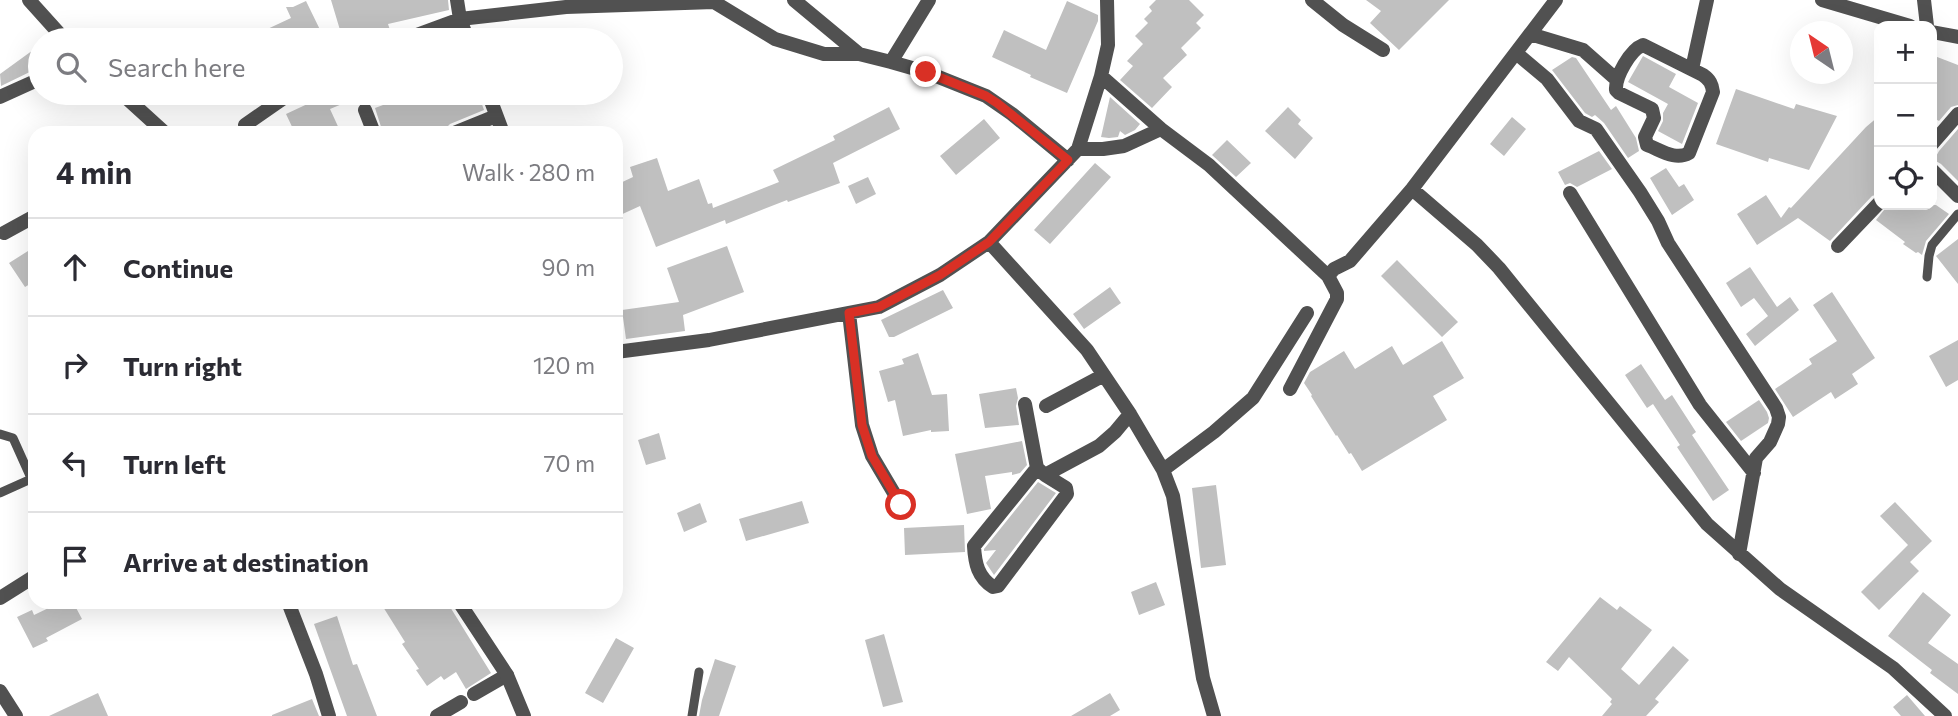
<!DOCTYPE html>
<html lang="en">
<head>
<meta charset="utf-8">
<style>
  :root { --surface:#fff; --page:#f2f2f3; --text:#2b2b33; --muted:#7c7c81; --line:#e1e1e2 }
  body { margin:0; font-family:Commissioner,sans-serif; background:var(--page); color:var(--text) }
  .controls { position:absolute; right:21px; top:21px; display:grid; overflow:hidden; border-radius:14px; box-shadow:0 7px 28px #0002 }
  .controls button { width:63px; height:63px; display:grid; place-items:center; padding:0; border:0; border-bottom:2px solid var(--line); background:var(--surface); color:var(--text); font:35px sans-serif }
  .compass { position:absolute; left:1790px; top:21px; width:63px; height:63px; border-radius:50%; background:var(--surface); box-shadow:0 7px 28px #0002; rotate:325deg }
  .stop { position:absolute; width:21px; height:21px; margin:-16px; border:5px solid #d93025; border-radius:50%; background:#fff }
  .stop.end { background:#d93025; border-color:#fff; box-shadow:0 2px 7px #0008 }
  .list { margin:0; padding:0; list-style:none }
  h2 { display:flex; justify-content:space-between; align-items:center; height:91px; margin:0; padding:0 28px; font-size:30px }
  h2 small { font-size:23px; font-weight:400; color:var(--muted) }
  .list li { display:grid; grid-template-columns:46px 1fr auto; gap:21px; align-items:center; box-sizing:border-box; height:98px; padding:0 28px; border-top:2px solid var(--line) }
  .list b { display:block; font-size:26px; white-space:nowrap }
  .list em { font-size:23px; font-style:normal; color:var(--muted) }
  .icon { flex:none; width:38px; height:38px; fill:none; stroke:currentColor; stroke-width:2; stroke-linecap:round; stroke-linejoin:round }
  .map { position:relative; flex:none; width:1958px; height:716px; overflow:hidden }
  .search { position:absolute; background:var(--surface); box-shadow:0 7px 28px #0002; left:28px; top:28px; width:595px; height:77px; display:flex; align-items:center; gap:18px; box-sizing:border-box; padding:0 24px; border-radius:38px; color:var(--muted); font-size:26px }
  .panel { position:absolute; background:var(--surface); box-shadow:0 7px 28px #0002; left:28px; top:126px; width:595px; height:483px; border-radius:21px }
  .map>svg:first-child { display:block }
  .building { fill:#c0c0c0 }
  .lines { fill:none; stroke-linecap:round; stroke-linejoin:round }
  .service { stroke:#515151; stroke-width:9 }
  .minor { stroke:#515151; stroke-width:14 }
  .tertiary { stroke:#515151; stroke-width:14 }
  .route { stroke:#d93025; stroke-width:9 }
</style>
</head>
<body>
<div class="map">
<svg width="1958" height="716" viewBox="0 0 1958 716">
  <rect width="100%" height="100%" fill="#fff"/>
  <!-- building -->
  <path class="building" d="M331,0H448L449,10L388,24L390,30L357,40H343Z
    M1156,0H1189L1204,15L1196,23L1201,28L1181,48L1187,55L1163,78L1172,87L1152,108L1120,80L1133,66L1127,61L1143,44L1135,36L1148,23L1144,19L1152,11L1149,7Z
    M1366,0H1449L1399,50L1370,23L1381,11Z
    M306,1L325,40H244L291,18L286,7H293Z
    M1067,1L1098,15V21L1067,93L1030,77L1031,75L992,57L1004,30L1046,50Z
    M40,45V67L1,86L0,74Z
    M1932,55L1958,65V105L1951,107L1939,121L1932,117Z
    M1643,56L1676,74L1669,87L1698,103L1682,144L1658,131L1663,121V113L1668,104L1628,82Z
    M1572,57L1576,58L1611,110L1616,106L1636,138L1639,151L1628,158L1604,123L1595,115L1592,117L1585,113L1552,70Z
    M1736,89L1794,109L1796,104L1837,116L1809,170L1769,158L1768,162L1716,144Z
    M331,93H337L342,104L330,109L341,133H295L286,114Z
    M415,93H478L484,110L450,124L446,128L445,133H383L375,108Z
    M1110,97L1140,124L1135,130L1125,135L1120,131L1118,137L1109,138L1101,137Z
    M889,107L900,129L833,163L840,183L788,202L787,200L726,224L725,220L656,247L640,206L616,217V185L633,177L630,167L657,158L668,191L699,179L708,204L712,203L713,208L779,182L773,170L835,140L833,136Z
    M1288,107L1301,120L1298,124L1313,138L1295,159L1265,131Z
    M1879,116V194L1872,196L1830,241L1798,218L1757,245L1737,214L1766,195L1781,218L1789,207L1791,208L1866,127Z
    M1512,117L1526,129L1504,156L1490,144Z
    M984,119L1000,138L956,175L940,156Z
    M1958,129V181L1941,164L1934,160L1939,151Z
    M1227,140L1251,163L1236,177L1212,155Z
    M1599,151L1612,169L1577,187L1570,183L1565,185L1558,172Z
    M1095,163L1111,177L1050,244L1034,230Z
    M1666,168L1679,187L1684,184L1694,200L1672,215L1650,178Z
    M868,177L876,194L856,204L848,186Z
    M1888,205H1936L1949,214L1926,241L1922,255L1918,252L1916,253L1903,244L1905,242L1876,220Z
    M1958,239V284L1936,256Z
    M727,246L744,292L683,315L685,331L626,339L622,310L679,302L667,268Z
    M28,251L35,261V281L25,287L9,263Z
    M1397,260L1458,322L1442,337L1381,276Z
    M1750,267L1777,307L1790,297L1799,310L1755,346L1746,334L1768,316L1754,298L1741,307L1726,283Z
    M1110,287L1121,303L1084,329L1073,314Z
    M943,290L953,308L894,337H889L881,320Z
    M1832,292L1875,358L1852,374L1858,384L1835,399L1831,392L1793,417L1775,389L1812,364L1809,359L1837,341L1813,305Z
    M1958,340V380L1946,387L1929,356Z
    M1442,341L1464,378L1433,396L1447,420L1362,471L1351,453L1349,454L1337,435L1336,436L1311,396L1312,395L1304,383L1310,372L1344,351L1355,369L1392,346L1403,365Z
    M918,353L932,395L947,394L949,431L931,432V430L903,436L895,400L888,402L879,371L904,364L902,359Z
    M1641,364L1665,400L1672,395L1696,432L1692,435L1729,490L1713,501L1677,447L1680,445L1653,404L1647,408L1625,375Z
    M1016,388L1018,398L1016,406L1019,425L985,428L979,394Z
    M1759,400L1767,412L1769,418L1768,423L1741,441L1726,422Z
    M659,433L666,459L646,465L638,440Z
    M1022,441L1027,465L1020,473L1012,475V472L985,476L991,509L967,514L955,454Z
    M1038,482L1056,493L994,575L986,563L996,550L984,551V549Z
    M1216,485L1226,565L1201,568L1192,488Z
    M802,501L809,523L746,541L739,519Z
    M1895,502L1932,541L1910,562L1919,571L1879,610L1861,592L1908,545L1880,516Z
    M700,503L707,522L684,532L677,513Z
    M964,525L965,552L905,555L904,528Z
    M1156,582L1165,605L1139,615L1131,592Z
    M1923,592L1951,615L1928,643L1958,664V694L1930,673L1932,670L1888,636Z
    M1600,597L1617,610L1620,606L1652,630L1621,669L1639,685L1673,646L1689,660L1655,699L1659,702L1646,716H1602L1612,704L1610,702L1612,699L1569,657L1558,671L1546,662Z
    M61,602H73L82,619L46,638L48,641L33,648L17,617L32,610L34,615Z
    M380,602H447L491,673L466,689L456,672L444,680L441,676L427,686L416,670L419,669L402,644L405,642Z
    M337,616L353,665L357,664L377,716H347L314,624Z
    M884,634L903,702L883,707L865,640Z
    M616,638L634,648L603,703L585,693Z
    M715,659L736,666L719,716H699L702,700Z
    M98,693L108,716H49Z
    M1110,693L1120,710L1110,716H1071Z
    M1907,695L1925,716H1901L1893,707Z
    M312,699L319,716H272V715Z"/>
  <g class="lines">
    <!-- service -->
    <path class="service" d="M1927,277L1929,256L1932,245L1958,214
      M0,434L13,438L35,487
      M0,493L31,479
      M692,716L699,672"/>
    <!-- minor -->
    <path class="minor" d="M457,0L460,19L468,40
      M794,0L859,54
      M1107,0L1108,45L1101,76L1078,149L989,242L1087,350L1130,414L1163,470L1173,496L1203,678L1214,716
      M1312,0L1343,25L1383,50
      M1924,0L1927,26
      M1530,34L1583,50L1617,80
      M403,40L460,19L566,7L714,2L775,39L824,54H859L891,62L926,72L986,96L1012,114L1068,160
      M1643,45L1703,75C1710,80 1712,84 1713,92L1689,153C1675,161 1661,150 1647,145L1645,137L1654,118L1652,109L1619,93L1616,90C1615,77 1630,50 1643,45Z
      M1516,53L1547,79L1579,121L1596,129L1640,192L1658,221L1668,243L1776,408L1779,417L1778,424L1770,442L1756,458L1739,554
      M891,62L929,0
      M1692,69L1707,0
      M1101,76L1161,129L1209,165L1328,276L1334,269L1350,261L1412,189L1556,0
      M488,93L503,133
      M0,97L33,82L40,76
      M365,110L374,133
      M245,125L291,93
      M454,133L496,116
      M1932,144L1958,114
      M1078,149H1103L1124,146L1161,129
      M1932,170L1958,196
      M1412,189L1477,245L1499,268L1707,524L1780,589L1893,668L1945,716
      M1570,193L1700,405L1754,473
      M4,233L35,216
      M1838,246L1879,203
      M849,313L862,425L872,456L901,505
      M616,352L709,340L879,307L940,275L989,242
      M1290,389L1337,299V293L1328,276
      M1025,404L1037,468L1045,475L1099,446L1115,432L1130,414
      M1046,406L1104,375
      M1037,468L974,546C975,564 978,577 993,587L998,586L1067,494L1066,488L1045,475
      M1163,470L1214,432L1253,398L1307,313
      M0,598L35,576
      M288,602L316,674L329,716
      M0,691L16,716
      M474,694L507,675
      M437,716L461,702"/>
    <!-- tertiary -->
    <path class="tertiary" d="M29,0L65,40
      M1822,0L1910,26
      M1932,32L1958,37
      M121,93L165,133
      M459,602L507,675L524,716"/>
  </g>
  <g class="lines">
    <!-- route -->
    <path class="route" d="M901,505L872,456L862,425L849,313L879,307L940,275L989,242L1068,160L997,103L986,96L926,72"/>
  </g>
</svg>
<div class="controls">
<button>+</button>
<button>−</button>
<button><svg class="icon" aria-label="locate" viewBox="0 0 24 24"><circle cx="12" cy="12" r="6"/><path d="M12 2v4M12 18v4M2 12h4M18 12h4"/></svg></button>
</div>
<svg class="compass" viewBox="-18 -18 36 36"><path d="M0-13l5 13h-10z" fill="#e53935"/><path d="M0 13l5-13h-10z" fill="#7c7c81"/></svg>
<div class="stop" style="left:901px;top:505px"></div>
<div class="stop end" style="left:926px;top:72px"></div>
<div class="search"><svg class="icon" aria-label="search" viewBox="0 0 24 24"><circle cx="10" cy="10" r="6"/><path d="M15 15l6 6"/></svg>Search here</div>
<section class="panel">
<h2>4 min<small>Walk · 280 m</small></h2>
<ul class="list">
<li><svg class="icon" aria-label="ahead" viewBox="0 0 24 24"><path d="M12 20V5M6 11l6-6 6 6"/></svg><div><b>Continue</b></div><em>90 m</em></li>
<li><svg class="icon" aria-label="right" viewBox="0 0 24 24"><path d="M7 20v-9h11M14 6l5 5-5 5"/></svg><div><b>Turn right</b></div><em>120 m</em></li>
<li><svg class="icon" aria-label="left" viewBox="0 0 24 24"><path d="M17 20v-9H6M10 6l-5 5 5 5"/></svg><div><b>Turn left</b></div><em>70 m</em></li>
<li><svg class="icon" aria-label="arrive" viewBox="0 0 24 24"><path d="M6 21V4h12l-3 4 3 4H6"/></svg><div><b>Arrive at destination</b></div></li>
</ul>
</section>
</div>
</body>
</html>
